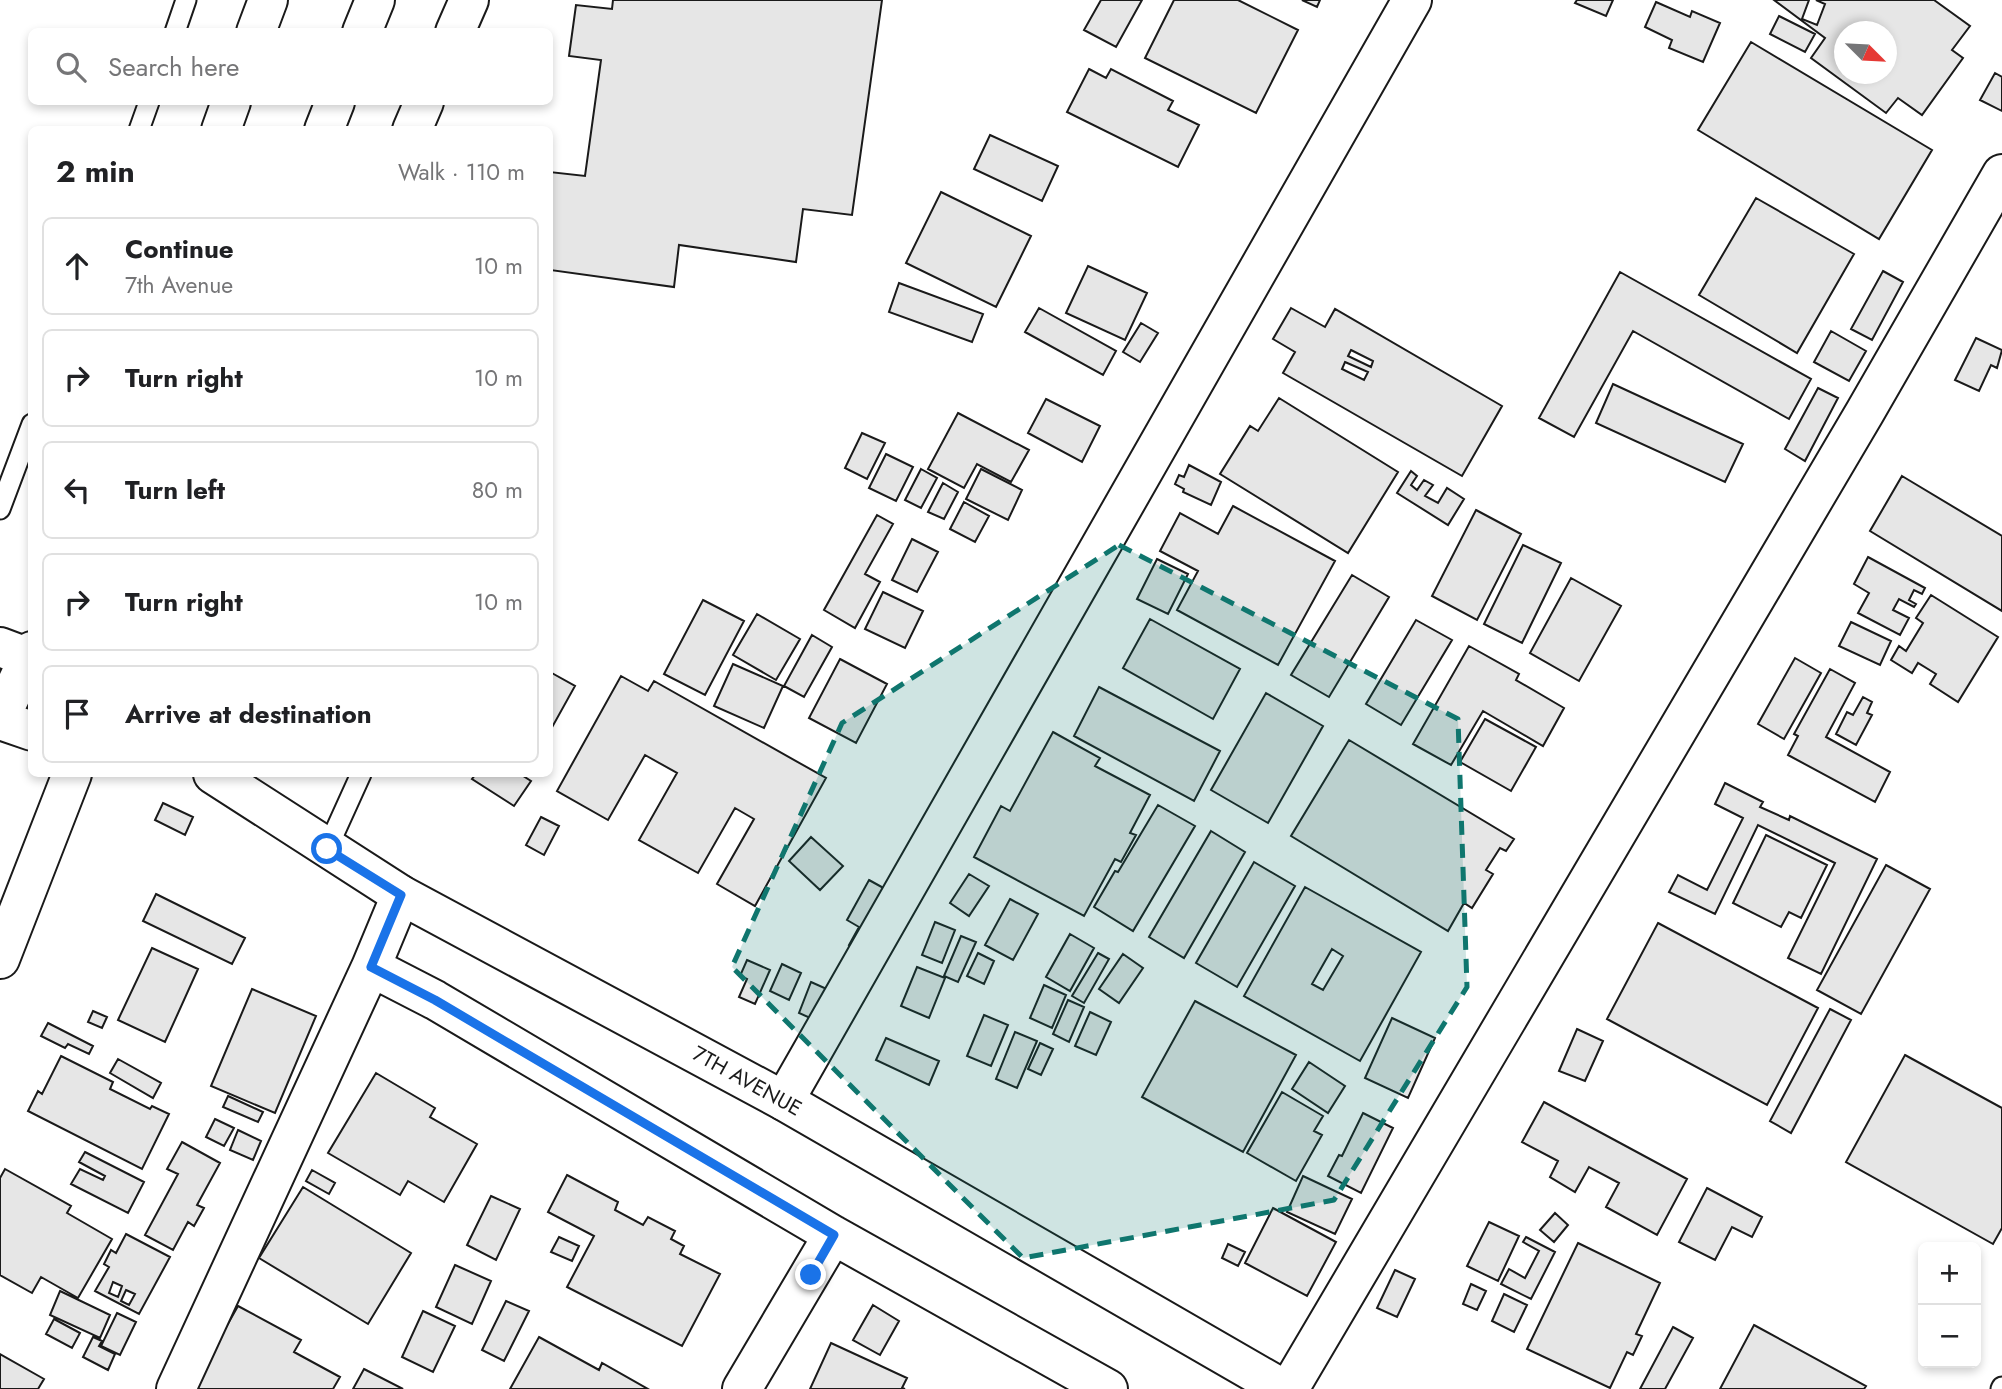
<!DOCTYPE html>
<html lang="en">
<head>
<meta charset="utf-8">
<style>
  :root { --surface:#fff; --page:#f6f6f6; --text:#202124; --muted:#757577; --line:#e0e0e0 }
  body { margin:0; font-family:Jost,sans-serif; background:var(--page); color:var(--text) }
  .controls { position:absolute; right:21px; bottom:21px; display:grid; overflow:hidden; border-radius:10px; box-shadow:0 4px 10px #0003 }
  .controls button { width:63px; height:63px; display:grid; place-items:center; padding:0; border:0; border-bottom:2px solid var(--line); background:var(--surface); color:var(--text); font:35px sans-serif }
  .compass { position:absolute; left:1834px; top:21px; width:63px; height:63px; border-radius:50%; background:var(--surface); box-shadow:0 4px 10px #0003; rotate:114deg }
  .stop { position:absolute; width:21px; height:21px; margin:-16px; border:5px solid #1a73e8; border-radius:50%; background:#fff }
  .stop.end { background:#1a73e8; border-color:#fff; box-shadow:0 2px 7px #0008 }
  .list { margin:0; padding:0; list-style:none }
  h2 { display:flex; justify-content:space-between; align-items:center; height:91px; margin:0; padding:0 28px; font-size:30px }
  h2 small { font-size:23px; font-weight:400; color:var(--muted) }
  .list li { display:grid; grid-template-columns:46px 1fr auto; gap:21px; align-items:center; box-sizing:border-box; height:98px; margin:0 14px 14px; padding:0 14px; border:2px solid var(--line); border-radius:10px }
  .list b { display:block; font-size:26px; white-space:nowrap }
  .list p { margin:0; font-size:23px; white-space:nowrap; color:var(--muted) }
  .list em { font-size:23px; font-style:normal; color:var(--muted) }
  .icon { flex:none; width:38px; height:38px; fill:none; stroke:currentColor; stroke-width:2; stroke-linecap:round; stroke-linejoin:round }
  .map { position:relative; flex:none; width:2002px; height:1389px; overflow:hidden }
  .search { position:absolute; background:var(--surface); box-shadow:0 4px 10px #0003; left:28px; top:28px; width:525px; height:77px; display:flex; align-items:center; gap:18px; box-sizing:border-box; padding:0 24px; border-radius:10px; color:var(--muted); font-size:26px }
  .panel { position:absolute; background:var(--surface); box-shadow:0 4px 10px #0003; left:28px; top:126px; width:525px; height:651px; border-radius:10px }
  .map>svg:first-child { display:block }
  .building { fill:#e6e6e6; stroke:#1a1a1a; stroke-width:2; fill-rule:evenodd }
  .lines { fill:none; stroke-linecap:round; stroke-linejoin:round }
  .service-casing { stroke:#1a1a1a; stroke-width:23 }
  .minor-casing { stroke:#1a1a1a; stroke-width:42 }
  .tertiary-casing { stroke:#1a1a1a; stroke-width:42 }
  .secondary-casing { stroke:#1a1a1a; stroke-width:42 }
  .service { stroke:#fff; stroke-width:19 }
  .minor { stroke:#fff; stroke-width:38 }
  .tertiary { stroke:#fff; stroke-width:38 }
  .secondary { stroke:#fff; stroke-width:38 }
  .route { stroke:#1a73e8; stroke-width:9 }
  .marked { fill:#0f766e; fill-opacity:0.2; stroke:#0f766e; stroke-width:5; stroke-dasharray:14 9; stroke-linejoin:round }
  .labels { text-anchor:middle; stroke-width:5; stroke-linejoin:round; paint-order:stroke }
  .street-label { font-size:21px; fill:#1a1a1a; stroke:#fff }
</style>
</head>
<body>
<div class="map">
<svg width="2002" height="1389" viewBox="0 0 2002 1389">
  <rect width="100%" height="100%" fill="#fff"/>
  <!-- building -->
  <path class="building" d="M613,0H882L852,215L803,209L796,262L679,245L674,287L550,270V172L585,176L601,60L569,56L576,5L612,9Z
    M1101,0H1142L1116,47L1084,30Z
    M1174,0H1238L1298,30L1256,113L1145,58Z
    M1302,0H1320L1317,7Z
    M1577,0H1613L1606,16L1575,3Z
    M1774,0H1809L1802,19L1817,25L1825,4L1816,0H1934L1970,26L1952,50L1963,58L1922,115L1898,98L1886,113L1811,58L1825,38ZM1844,32H1886V74H1844Z
    M1656,2L1690,17L1692,11L1720,23L1703,62L1669,48L1672,40L1645,27Z
    M1779,16L1815,34L1805,52L1770,34Z
    M1751,42L1932,150L1879,239L1698,130Z
    M1089,69L1106,78L1111,69L1173,101L1168,110L1199,125L1178,167L1067,112Z
    M1995,73L2002,77V111L1980,100Z
    M990,135L1058,166L1042,201L974,169Z
    M941,192L1031,236L996,307L906,263Z
    M1756,198L1854,254L1797,353L1699,295Z
    M1088,266L1147,293L1125,340L1066,313Z
    M1883,271L1903,282L1872,340L1851,329Z
    M1620,272L1811,379L1789,419L1633,331L1574,437L1539,418Z
    M899,283L983,314L972,342L889,312Z
    M1039,308L1116,351L1103,375L1025,332Z
    M1291,308L1325,327L1335,309L1502,406L1462,476L1283,373L1295,352L1273,339ZM1351,350L1373,361L1371,367L1348,356ZM1345,362L1368,372L1364,380L1342,369Z
    M1141,323L1158,333L1140,362L1123,352Z
    M1831,331L1866,351L1849,381L1814,362Z
    M1976,338L2002,350L1997,368L1991,365L1979,391L1955,380Z
    M1613,384L1743,444L1725,482L1596,423Z
    M1818,388L1838,398L1805,461L1785,449Z
    M1279,398L1398,472L1348,553L1220,474L1250,426L1258,431Z
    M1046,399L1100,426L1082,462L1028,433Z
    M958,413L1029,450L1011,482L977,464L964,488L928,469Z
    M862,433L885,443L867,479L845,468Z
    M886,454L913,467L896,501L869,488Z
    M1189,465L1221,482L1211,505L1183,492L1184,489L1175,484L1179,475L1184,477Z
    M921,469L937,478L921,508L905,500Z
    M981,469L1022,490L1008,520L966,499Z
    M1411,471L1417,476L1411,485L1417,490L1424,480L1433,485L1425,496L1438,503L1447,488L1464,499L1448,525L1397,493Z
    M1902,476L2002,536V611L1870,531Z
    M943,483L958,492L944,519L928,512Z
    M964,502L989,516L975,542L950,529Z
    M1233,506L1335,561L1278,665L1177,610L1198,571L1160,551L1180,513L1218,534Z
    M1476,510L1521,534L1477,620L1432,596Z
    M877,515L893,524L865,574L880,582L855,628L824,610Z
    M912,539L938,552L917,592L892,580Z
    M1523,545L1561,563L1522,643L1484,624Z
    M1868,557L1925,588L1922,594L1914,590L1909,600L1916,604L1914,607L1899,599L1893,610L1909,618L1900,635L1858,613L1869,593L1854,584Z
    M1157,559L1188,574L1168,614L1137,599Z
    M1352,575L1389,597L1329,697L1291,675Z
    M1571,578L1621,606L1579,681L1530,653Z
    M883,592L923,611L905,648L865,629Z
    M1931,595L1998,637L1958,702L1930,684L1936,674L1918,663L1912,673L1891,660L1899,646L1906,651L1923,623L1916,618Z
    M703,600L744,621L705,695L664,674Z
    M757,614L800,639L776,680L733,655Z
    M1150,619L1240,669L1213,719L1123,668Z
    M1416,620L1452,640L1401,725L1366,704Z
    M1851,622L1891,641L1880,665L1839,646Z
    M812,635L832,647L804,697L784,686Z
    M1469,646L1519,674L1516,680L1564,708L1543,746L1483,711L1451,765L1413,744Z
    M1795,658L1821,673L1784,739L1758,724Z
    M840,659L887,684L856,743L809,718Z
    M733,664L783,686L764,728L714,706Z
    M1830,669L1855,683L1826,737L1890,772L1875,802L1788,755L1798,736L1794,734Z
    M550,672L575,686L550,731Z
    M621,676L648,691L654,681L826,778L755,906L717,884L754,819L735,808L698,873L639,840L677,773L645,755L608,820L557,791Z
    M1099,687L1220,751L1194,801L1074,736Z
    M1266,693L1323,726L1268,823L1211,790Z
    M1863,697L1872,702L1867,713L1872,715L1856,745L1836,734L1847,712L1853,715Z
    M1485,719L1536,747L1511,791L1460,762Z
    M1053,732L1100,758L1095,766L1150,795L1130,833L1136,835L1121,862L1115,859L1084,916L974,857L1001,806L1010,811Z
    M1349,740L1514,839L1506,851L1500,848L1486,870L1493,874L1472,908L1464,903L1448,931L1291,836Z
    M476,774H520L531,781L514,806L472,779Z
    M1725,783L1763,802L1760,807L1789,820L1790,816L1877,859L1821,974L1788,958L1835,863L1758,825L1715,914L1669,892L1678,875L1707,890L1743,818L1715,804Z
    M163,803L193,817L185,835L155,820Z
    M1158,805L1195,826L1133,931L1094,907L1115,871L1118,872Z
    M541,817L559,826L544,855L526,845Z
    M1211,831L1245,852L1184,958L1149,937Z
    M1766,835L1827,865L1801,918L1789,912L1781,927L1733,903Z
    M811,837L843,866L820,890L789,861Z
    M1254,862L1295,886L1237,987L1196,963Z
    M1886,865L1930,889L1861,1014L1817,990Z
    M969,874L989,886L969,916L950,903Z
    M869,880L898,896L867,954L849,945L859,927L847,920Z
    M1305,887L1421,952L1360,1061L1244,996ZM1332,949L1343,956L1323,990L1312,984Z
    M156,894L245,938L232,964L143,921Z
    M1010,899L1038,914L1013,960L985,945Z
    M935,922L955,930L942,963L922,955Z
    M1658,923L1818,1008L1767,1105L1607,1019Z
    M1070,934L1094,948L1070,991L1046,977Z
    M961,936L976,942L958,982L944,976Z
    M152,948L198,969L165,1042L118,1020Z
    M978,953L994,961L984,984L967,976Z
    M1098,953L1109,959L1084,1003L1072,996Z
    M1123,954L1143,968L1119,1003L1099,989Z
    M747,960L770,970L755,1004L739,997L747,979L740,976Z
    M782,964L801,973L789,1000L770,991Z
    M917,967L945,978L929,1018L901,1006Z
    M811,982L829,990L817,1021L799,1013Z
    M1044,985L1066,995L1052,1028L1030,1018Z
    M252,989L316,1016L275,1113L211,1086Z
    M1068,1000L1084,1007L1069,1042L1053,1034Z
    M1195,1001L1296,1055L1243,1152L1142,1097Z
    M1830,1009L1851,1020L1791,1133L1770,1121Z
    M93,1011L107,1017L102,1028L88,1022Z
    M1090,1012L1111,1022L1096,1055L1075,1046Z
    M984,1015L1008,1025L991,1066L967,1056Z
    M1392,1018L1435,1038L1408,1098L1365,1078Z
    M48,1023L93,1046L89,1054L68,1044L65,1048L41,1036Z
    M1577,1029L1603,1041L1585,1081L1559,1071Z
    M1015,1032L1037,1041L1017,1088L996,1079Z
    M886,1038L939,1061L929,1085L876,1060Z
    M1040,1043L1053,1049L1041,1075L1028,1069Z
    M1905,1055L2002,1108V1228L1993,1244L1846,1162Z
    M61,1056L113,1082L110,1089L150,1109L152,1106L169,1114L142,1169L28,1111L38,1091L42,1094Z
    M118,1059L161,1083L153,1098L110,1073Z
    M1309,1062L1345,1086L1328,1113L1292,1089Z
    M376,1073L435,1108L430,1117L477,1144L444,1202L408,1181L400,1195L328,1153Z
    M1282,1092L1323,1116L1314,1131L1322,1135L1296,1181L1247,1153Z
    M228,1096L263,1112L258,1122L223,1107Z
    M1544,1102L1687,1179L1657,1235L1606,1207L1619,1183L1589,1167L1575,1192L1550,1177L1558,1161L1522,1142Z
    M1363,1113L1393,1128L1361,1193L1328,1176L1339,1155L1342,1156Z
    M215,1119L234,1128L224,1146L206,1137Z
    M238,1130L261,1141L253,1160L230,1150Z
    M182,1142L220,1163L197,1205L204,1208L194,1226L188,1222L173,1250L145,1235L178,1174L167,1169Z
    M85,1152L144,1182L128,1213L71,1184L80,1169L103,1180L105,1176L79,1162Z
    M5,1169L71,1206L67,1213L112,1239L78,1298L41,1277L32,1293L0,1275V1178Z
    M312,1170L335,1183L329,1194L306,1181Z
    M567,1175L618,1202L615,1210L643,1225L648,1217L675,1231L671,1239L684,1246L680,1254L720,1274L682,1346L567,1287L594,1236L548,1212Z
    M1303,1176L1352,1199L1335,1234L1287,1212Z
    M303,1187L411,1253L368,1324L259,1258Z
    M1707,1188L1762,1217L1752,1237L1732,1227L1715,1260L1679,1242Z
    M491,1196L520,1209L496,1260L467,1245Z
    M1273,1208L1336,1242L1307,1296L1245,1263Z
    M1555,1213L1568,1225L1554,1242L1540,1230Z
    M1489,1222L1519,1236L1498,1281L1467,1266Z
    M126,1234L170,1257L139,1314L95,1291L109,1267L104,1264L111,1250L116,1253ZM113,1282L122,1286L118,1297L109,1293ZM126,1290L135,1294L129,1305L121,1301Z
    M559,1237L579,1246L572,1261L551,1252Z
    M1526,1237L1555,1252L1531,1299L1501,1284L1509,1269L1525,1278L1539,1251L1523,1242Z
    M1578,1243L1660,1283L1636,1334L1642,1336L1633,1355L1627,1352L1610,1388L1527,1349Z
    M1228,1244L1245,1252L1238,1266L1222,1258Z
    M455,1265L491,1281L472,1324L436,1307Z
    M1395,1270L1415,1279L1397,1317L1377,1308Z
    M1471,1284L1486,1291L1477,1310L1463,1304Z
    M60,1291L110,1315L100,1338L50,1315Z
    M1504,1294L1527,1305L1514,1332L1492,1321Z
    M506,1301L529,1311L504,1361L482,1350Z
    M873,1305L899,1321L880,1355L853,1340Z
    M238,1306L301,1340L294,1352L340,1377L333,1389H191Z
    M423,1311L455,1326L433,1372L402,1357Z
    M117,1313L136,1322L120,1355L101,1346Z
    M54,1319L80,1333L72,1348L46,1334Z
    M1754,1325L1866,1386L1864,1389H1720Z
    M1673,1327L1693,1338L1665,1389H1640Z
    M93,1337L102,1341L99,1346L115,1354L108,1370L83,1357Z
    M539,1337L599,1370L602,1363L648,1389H510Z
    M831,1343L907,1378L902,1388L905,1389H810Z
    M0,1354L44,1379L38,1389H0Z
    M364,1369L403,1389H353Z"/>
  <g class="lines">
    <!-- service casing -->
    <g class="service-casing">
      <path id="service" d="M175,32L186,0
        M139,130L149,102
        M0,509L32,424
        M327,849L361,774
        M2001,1389L2002,1387"/>
    </g>
    <!-- minor casing -->
    <g class="minor-casing">
      <path id="minor" d="M455,32L469,0
        M412,130L424,102
        M401,895L371,967L435,1000L833,1235L1108,1389
        M784,1101L1412,0
        M176,1389L371,967
        M742,1389L833,1235
        M1289,1389L1865,412L2002,174"/>
    </g>
    <!-- tertiary casing -->
    <g class="tertiary-casing">
      <path id="tertiary" d="M256,32L268,0
        M362,32L375,0
        M221,130L231,102
        M324,130L335,102
        M0,718L32,651
        M0,959L72,774"/>
    </g>
    <!-- secondary casing -->
    <g class="secondary-casing">
      <path id="secondary" d="M0,647L32,659
        M0,720L32,731
        M213,774L401,895L784,1101L1283,1389"/>
    </g>
    <!-- service -->
    <use href="#service" class="service"/>
    <!-- minor -->
    <use href="#minor" class="minor"/>
    <!-- tertiary -->
    <use href="#tertiary" class="tertiary"/>
    <!-- secondary -->
    <use href="#secondary" class="secondary"/>
  </g>
  <g class="lines">
    <!-- route -->
    <path class="route" d="M327,849L401,895L371,967L435,1000L834,1235L811,1275"/>
  </g>
  <!-- marked area -->
  <path class="marked" d="M1119,545L1458,719L1467,987L1334,1200L1023,1258L732,967L842,723Z"/>
  <g class="labels">
    <!-- street labels -->
    <g class="street-label">
      <text transform="translate(747 1081) rotate(29)" y="7">7TH AVENUE</text>
    </g>
  </g>
</svg>
<div class="controls">
<button>+</button>
<button>−</button>
</div>
<svg class="compass" viewBox="-18 -18 36 36"><path d="M0-13l5 13h-10z" fill="#e53935"/><path d="M0 13l5-13h-10z" fill="#757577"/></svg>
<div class="stop" style="left:327px;top:849px"></div>
<div class="stop end" style="left:811px;top:1275px"></div>
<div class="search"><svg class="icon" aria-label="search" viewBox="0 0 24 24"><circle cx="10" cy="10" r="6"/><path d="M15 15l6 6"/></svg>Search here</div>
<section class="panel">
<h2>2 min<small>Walk · 110 m</small></h2>
<ul class="list">
<li><svg class="icon" aria-label="ahead" viewBox="0 0 24 24"><path d="M12 20V5M6 11l6-6 6 6"/></svg><div><b>Continue</b><p>7th Avenue</p></div><em>10 m</em></li>
<li><svg class="icon" aria-label="right" viewBox="0 0 24 24"><path d="M7 20v-9h11M14 6l5 5-5 5"/></svg><div><b>Turn right</b></div><em>10 m</em></li>
<li><svg class="icon" aria-label="left" viewBox="0 0 24 24"><path d="M17 20v-9H6M10 6l-5 5 5 5"/></svg><div><b>Turn left</b></div><em>80 m</em></li>
<li><svg class="icon" aria-label="right" viewBox="0 0 24 24"><path d="M7 20v-9h11M14 6l5 5-5 5"/></svg><div><b>Turn right</b></div><em>10 m</em></li>
<li><svg class="icon" aria-label="arrive" viewBox="0 0 24 24"><path d="M6 21V4h12l-3 4 3 4H6"/></svg><div><b>Arrive at destination</b></div></li>
</ul>
</section>
</div>
</body>
</html>
